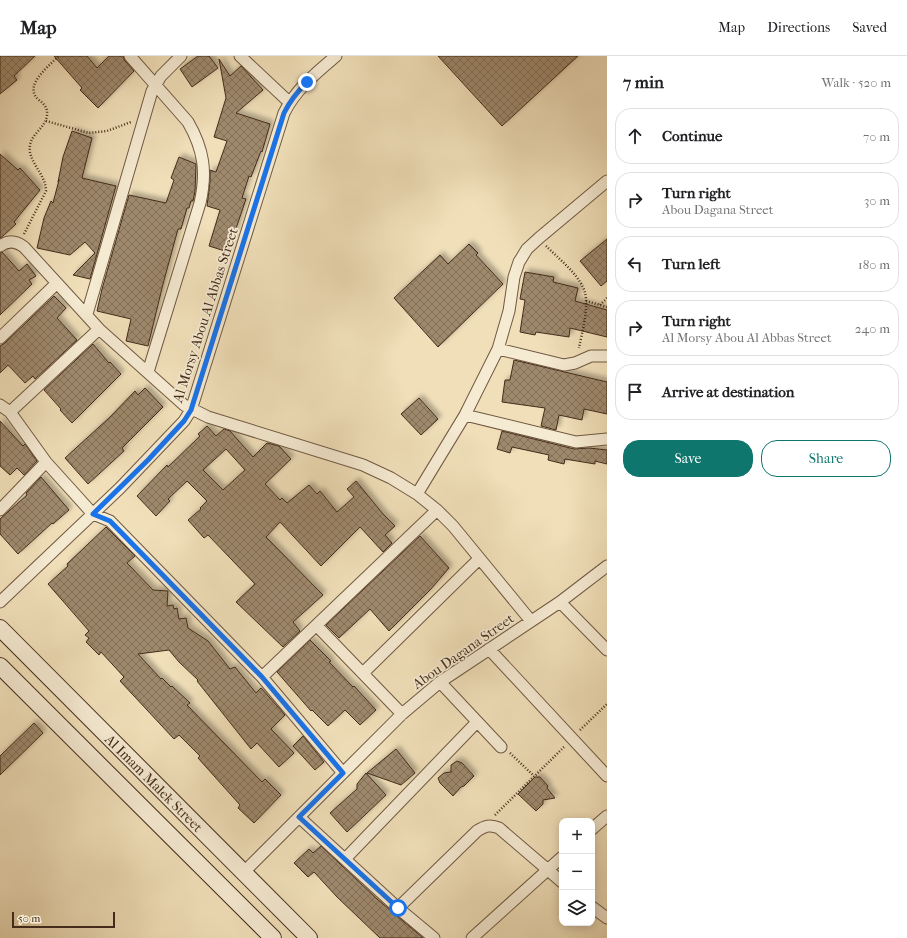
<!DOCTYPE html>
<html lang="en">
<head>
<meta charset="utf-8">
<style>
  :root { --surface:#fff; --page:#f6f6f6; --text:#202124; --muted:#757577; --line:#e0e0e0; --accent:#0f766e }
  body { margin:0; font-family:"IM FELL French Canon",serif; background:var(--page); color:var(--text) }
  .controls { position:absolute; right:12px; bottom:12px; display:grid; overflow:hidden; border-radius:8px; box-shadow:0 2px 10px #0003 }
  .controls button { width:36px; height:36px; display:grid; place-items:center; padding:0; border:0; border-bottom:1px solid var(--line); background:var(--surface); color:var(--text); font:20px sans-serif }
  .scale { position:absolute; left:12px; bottom:10px; width:103px; box-sizing:border-box; padding-left:4px; border:2px solid #452c1a; border-top:0; font-size:11px; line-height:14px; white-space:nowrap; color:#452c1a; -webkit-text-stroke:3px #f5ead2; paint-order:stroke }
  .stop { position:absolute; width:12px; height:12px; margin:-9px; border:3px solid #1a73e8; border-radius:50%; background:#fff }
  .stop.end { background:#1a73e8; border-color:#fff; box-shadow:0 1px 4px #0008 }
  .list { margin:0; padding:0; list-style:none }
  h2 { display:flex; justify-content:space-between; align-items:center; height:52px; margin:0; padding:0 16px; font-size:17px }
  h2 small { font-size:13px; font-weight:400; color:var(--muted) }
  .list li { display:grid; grid-template-columns:26px 1fr auto; gap:12px; align-items:center; box-sizing:border-box; height:56px; margin:0 8px 8px; padding:0 8px; border:1px solid var(--line); border-radius:16px }
  .list b { display:block; font-size:15px; white-space:nowrap }
  .list p { margin:0; font-size:13px; white-space:nowrap; color:var(--muted) }
  .list em { font-size:13px; font-style:normal; color:var(--muted) }
  .actions { display:flex; gap:8px; padding:12px 16px }
  .actions a { flex:1; padding:9px 0; border:1px solid var(--accent); border-radius:16px; text-align:center; font-size:14px; color:var(--accent) }
  .actions .main { background:var(--accent); color:#fff }
  .icon { flex:none; width:22px; height:22px; fill:none; stroke:currentColor; stroke-width:2; stroke-linecap:round; stroke-linejoin:round }
  .map { position:relative; flex:none; width:607px; height:882px; overflow:hidden }
  header { display:flex; align-items:center; gap:24px; box-sizing:border-box; height:56px; padding:0 20px; background:var(--surface); border-bottom:1px solid var(--line) }
  header strong { font-size:19px }
  nav { display:flex; gap:22px; margin-inline-start:auto; font-size:14px }
  main { display:flex }
  aside { flex:1; background:var(--surface) }
  .map>svg:first-child { display:block }
  .building { fill:url(#building-cross-hatch); stroke:#452c1a; fill-rule:evenodd; filter:url(#shadow) }
  .lines { fill:none; stroke-linecap:round; stroke-linejoin:round }
  .street-casing { stroke:#705942; stroke-width:13 }
  .secondary-casing { stroke:#452c1a; stroke-width:18 }
  .path { stroke:#452c1a; stroke-width:2.5; stroke-dasharray:1 2; stroke-linecap:butt }
  .street { stroke:#f5ead2; stroke-width:11 }
  .secondary { stroke:#f5ead2; stroke-width:16 }
  .route { stroke:#1a73e8; stroke-width:5 }
  .labels { text-anchor:middle; stroke-width:3.5; stroke-linejoin:round; paint-order:stroke }
  .street-label { font-size:14px; fill:#452c1a; stroke:#f5ead2 }
</style>
</head>
<body>
<header>
<strong>Map</strong>
<nav><a>Map</a><a>Directions</a><a>Saved</a></nav>
</header>
<main>
<div class="map">
<svg width="607" height="882" viewBox="0 0 607 882">
  <defs>
    <pattern id="building-cross-hatch" width="8" height="8" patternUnits="userSpaceOnUse"><rect width="8" height="8" fill="#9e896d"/><path d="M0 0l8 8M0 8l8-8" fill="none" stroke="#837059"/></pattern>
    <filter id="shadow"><feDropShadow dx="3.5" dy="-3.5" stdDeviation="2" flood-color="#0004"/></filter>
  </defs>
  <rect width="100%" height="100%" fill="#f0dfb9"/>
  <filter id="stains"><feTurbulence type="fractalNoise" baseFrequency=".005" numOctaves="4"/><feColorMatrix values="0 0 0 0 .2 0 0 0 0 .09 0 0 0 0 .02 0 0 0 .5 -.17"/></filter>
  <radialGradient id="worn" r=".72"><stop offset=".6" stop-color="#630" stop-opacity="0"/><stop offset="1" stop-color="#630" stop-opacity=".3"/></radialGradient>
  <!-- building -->
  <path class="building" d="M0,0H35L14,20L17,24L0,38Z
    M54,0H87L97,12L109,0H123L125,5L134,15L98,52L80,34L82,32Z
    M198,0H209L218,12L192,31L180,13Z
    M438,0H578L502,70Z
    M219,3L230,20L241,10L263,34L236,57L270,68L262,96L261,95L251,121L249,120L242,142L246,143L228,196L209,190L220,154L207,150L210,126V114L216,116L227,85L214,81L226,42Z
    M72,75L92,82L82,122L116,130L90,223L73,219L95,197L85,186L70,199L37,192L44,162L51,145L53,147L59,124L58,126L63,101Z
    M0,98L18,114L20,112L40,134L14,166L16,168L3,180L0,182Z
    M179,101L196,108L195,135L193,145H191L189,152H187L181,173H178L163,228L148,290L126,285L131,263L97,255L102,233L129,139L166,147L174,124L171,122Z
    M607,183V225L601,230L580,205Z
    M469,188L478,197L476,199L503,228L438,291L394,242L440,199L448,208Z
    M2,196L19,215L27,208L36,220L29,224L32,228L0,259V197Z
    M525,216L554,221L553,226L578,232L575,245L607,254V281L570,272L569,281L536,276L535,279L520,276L525,244L520,243Z
    M54,240L66,252L57,262L77,284L35,323L33,320L25,327L8,309L0,317V290L5,287Z
    M93,288L109,307L110,306L121,318L72,367L60,354L61,353L44,334Z
    M514,304L607,326V358L584,353L582,364L559,359L556,374L541,370L545,352L502,346L505,324H510Z
    M145,332L163,351L122,392L124,395L88,428L65,402L110,361L135,335L138,339Z
    M419,342L438,363L421,379L401,358Z
    M0,365L23,390L25,388L37,405L24,419L17,412L10,419L0,410Z
    M207,370L216,380L224,373L230,375L253,401L267,387L279,390L291,403L265,428L280,444L282,442L287,447L309,429L317,438L320,435L337,456L354,441L347,433L356,425L383,458L395,470L385,479L392,487L383,496L360,471L321,510L280,466L266,481L323,539L293,566L300,575L283,591L236,546L255,528L208,479L204,482L188,464L201,453L200,452L207,445L187,425L168,443L170,445L156,460L137,440L167,409L168,411L200,380L198,378ZM226,393L245,414L223,434L203,414Z
    M502,375L574,393L589,392L607,394V408L595,405V408L565,403L564,408L548,404L549,399L512,391L510,397L497,393Z
    M41,421L69,454L53,468L52,467L18,498L0,478V463L27,439L26,437Z
    M106,471L135,500L127,507L153,534L168,535L167,550L173,549L174,553L177,552L179,563L186,562L188,572L208,585L230,613L235,611L256,637L261,632L285,659L271,673L294,697L279,711L257,687L251,693L197,625L198,624L179,606L169,594L138,598L161,623L162,622L171,631L172,630L190,647L187,649L262,726L265,723L281,739L254,767L238,752L240,749L198,702L200,700L179,679L174,683L120,625L124,621L101,596L99,599L86,586L89,582L85,579L89,575L48,528L68,510L67,508Z
    M420,480L449,512L431,533L389,575L370,553L339,582L326,569Z
    M310,584L331,605L329,606L353,631L354,630L376,654L360,669L345,654L328,670L312,654L311,655L277,616Z
    M34,667L43,677L0,719V700Z
    M303,680L324,706L315,714L293,690Z
    M396,693L415,717L401,729L367,717Z
    M457,705L462,707L474,720L464,730L461,731L453,740L440,727L438,722L444,717L451,716V709Z
    M366,717L386,739L347,776L330,757L357,733V728Z
    M535,721H540L548,730L547,732L555,742L543,744V748L536,755L518,738Z
    M321,790L377,843L423,882H380L337,841L314,816L308,821L294,807L309,793L313,797Z"/>
  <g class="lines">
    <!-- street casing -->
    <g class="street-casing">
      <path id="street" d="M130,0L188,66C204,94 207,116 200,147L148,316
        M240,0L289,46
        M0,190C8,184 16,185 24,191L99,273L184,349L208,361L363,409L391,422L417,438L437,454L453,470L531,565
        M87,258L152,35L161,20L181,0
        M0,282L57,227
        M498,293L564,309L575,307L591,300H607
        M0,349L10,356L46,406L93,458L110,465L262,621L343,717
        M10,356L99,273
        M465,359L576,386L607,383
        M417,438L465,359L498,293L509,255L514,221L519,206L527,193L539,182L607,125
        M0,454L46,406
        M0,546L120,432L184,365L191,354L284,57C296,33 316,17 336,0
        M560,546L607,594
        M317,570L402,658
        M489,593L607,720
        M363,617L479,503
        M262,621L437,454
        M440,626L501,691
        M299,761L398,852L434,882
        M592,773L607,760
        M345,803L477,666
        M243,817L402,658L440,626L560,546L607,510
        M592,851L607,862
        M398,852L477,775C485,770 490,768 499,772L562,826
        M472,882L562,801"/>
    </g>
    <!-- secondary casing -->
    <g class="secondary-casing">
      <path id="secondary" d="M0,572L309,882
        M0,610L273,882"/>
    </g>
    <!-- path -->
    <path class="path" d="M46,65L89,77L107,75L131,66
      M24,178L46,135C46,120 33,111 30,96C27,79 46,73 47,59C48,52 44,48 39,44C22,30 49,10 59,0
      M546,190C558,202 581,220 585,237C589,252 582,276 579,292
      M586,245L607,251
      M600,249L607,242
      M580,674L607,648
      M510,697L534,720
      M495,759L564,691"/>
    <!-- street -->
    <use href="#street" class="street"/>
    <!-- secondary -->
    <use href="#secondary" class="secondary"/>
  </g>
  <g class="lines">
    <!-- route -->
    <path class="route" d="M307,26C298,35 290,45 284,57L191,354L184,365L148,404L93,458L110,465L262,621L343,717L299,761L398,852"/>
  </g>
  <g class="labels">
    <!-- street labels -->
    <g class="street-label">
      <text transform="translate(205 259) rotate(-72)" y="5">Al Morsy Abou Al Abbas Street</text>
      <text transform="translate(463 595) rotate(-35)" y="5">Abou Dagana Street</text>
      <text transform="translate(154 727) rotate(45)" y="5">Al Imam Malek Street</text>
    </g>
  </g>
  <rect width="100%" height="100%" filter="url(#stains)"/>
  <rect width="100%" height="100%" fill="url(#worn)"/>
</svg>
<div class="controls">
<button>+</button>
<button>−</button>
<button><svg class="icon" aria-label="layers" viewBox="0 0 24 24"><path d="M12 4l9 5-9 5-9-5zM3 14l9 5 9-5"/></svg></button>
</div>
<div class="scale">50 m</div>
<div class="stop" style="left:398px;top:852px"></div>
<div class="stop end" style="left:307px;top:26px"></div>
</div>
<aside>
<h2>7 min<small>Walk · 520 m</small></h2>
<ul class="list">
<li><svg class="icon" aria-label="ahead" viewBox="0 0 24 24"><path d="M12 20V5M6 11l6-6 6 6"/></svg><div><b>Continue</b></div><em>70 m</em></li>
<li><svg class="icon" aria-label="right" viewBox="0 0 24 24"><path d="M7 20v-9h11M14 6l5 5-5 5"/></svg><div><b>Turn right</b><p>Abou Dagana Street</p></div><em>30 m</em></li>
<li><svg class="icon" aria-label="left" viewBox="0 0 24 24"><path d="M17 20v-9H6M10 6l-5 5 5 5"/></svg><div><b>Turn left</b></div><em>180 m</em></li>
<li><svg class="icon" aria-label="right" viewBox="0 0 24 24"><path d="M7 20v-9h11M14 6l5 5-5 5"/></svg><div><b>Turn right</b><p>Al Morsy Abou Al Abbas Street</p></div><em>240 m</em></li>
<li><svg class="icon" aria-label="arrive" viewBox="0 0 24 24"><path d="M6 21V4h12l-3 4 3 4H6"/></svg><div><b>Arrive at destination</b></div></li>
</ul>
<div class="actions"><a class="main">Save</a><a>Share</a></div>
</aside>
</main>
</body>
</html>
